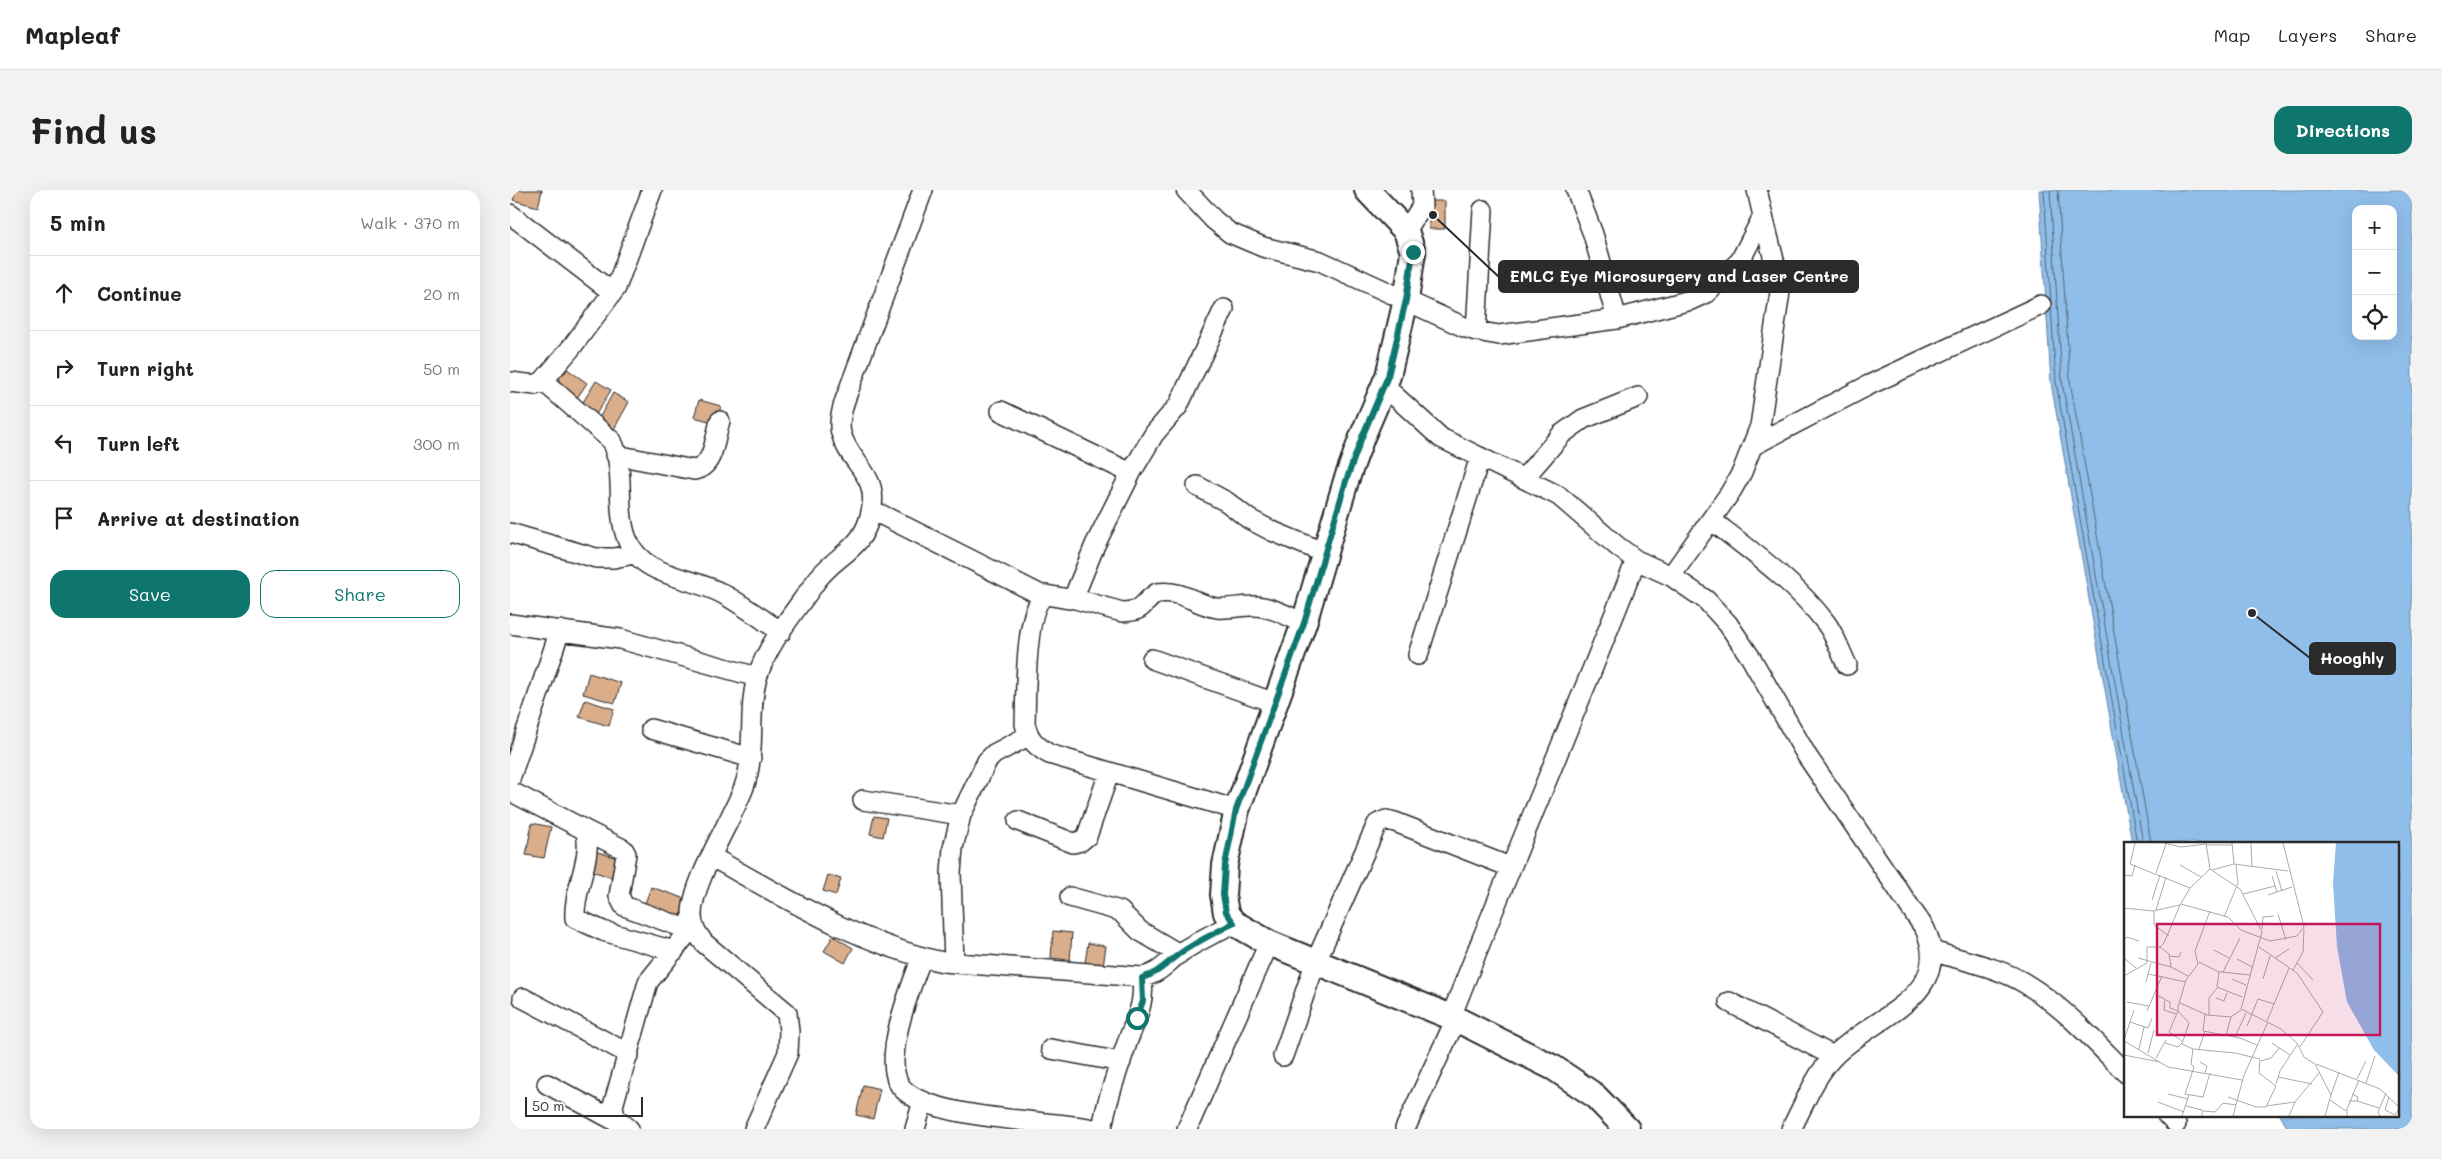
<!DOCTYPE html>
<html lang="en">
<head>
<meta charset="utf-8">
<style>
  :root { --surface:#fff; --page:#f2f2f2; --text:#222; --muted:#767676; --line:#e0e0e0; --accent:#0f766e }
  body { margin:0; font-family:Mali,sans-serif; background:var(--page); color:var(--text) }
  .controls { position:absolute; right:15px; top:15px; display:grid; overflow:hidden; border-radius:10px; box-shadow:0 5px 20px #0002 }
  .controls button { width:45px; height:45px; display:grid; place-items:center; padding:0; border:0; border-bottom:1px solid var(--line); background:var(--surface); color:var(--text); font:25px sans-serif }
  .scale { position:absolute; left:15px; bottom:12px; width:118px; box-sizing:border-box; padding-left:5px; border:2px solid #2b2b2b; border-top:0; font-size:14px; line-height:18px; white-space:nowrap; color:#2b2b2b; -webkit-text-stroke:4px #fff; paint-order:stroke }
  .stop { position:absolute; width:15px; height:15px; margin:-11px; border:4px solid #0f766e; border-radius:50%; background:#fff }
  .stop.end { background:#0f766e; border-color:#fff; box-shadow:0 1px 5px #0008 }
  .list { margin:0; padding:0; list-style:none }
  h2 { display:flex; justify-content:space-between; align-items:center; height:65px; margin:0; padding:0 20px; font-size:21px }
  h2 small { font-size:16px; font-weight:400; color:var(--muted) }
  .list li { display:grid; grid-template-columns:32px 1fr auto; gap:15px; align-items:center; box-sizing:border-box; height:75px; padding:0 20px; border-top:1px solid var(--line) }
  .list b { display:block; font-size:19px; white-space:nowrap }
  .list em { font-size:16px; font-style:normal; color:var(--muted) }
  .actions { display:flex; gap:10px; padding:15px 20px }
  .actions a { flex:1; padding:11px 0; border:1px solid var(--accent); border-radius:15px; text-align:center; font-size:18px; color:var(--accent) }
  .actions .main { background:var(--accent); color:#fff }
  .icon { flex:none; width:28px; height:28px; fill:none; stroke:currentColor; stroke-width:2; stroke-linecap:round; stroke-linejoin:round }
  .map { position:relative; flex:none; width:1902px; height:939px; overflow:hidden; border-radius:15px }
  header { display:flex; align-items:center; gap:30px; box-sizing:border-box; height:70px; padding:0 25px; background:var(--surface); border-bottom:1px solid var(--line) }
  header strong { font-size:24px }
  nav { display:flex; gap:28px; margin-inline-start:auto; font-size:18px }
  .intro { display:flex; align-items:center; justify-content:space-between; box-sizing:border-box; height:120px; padding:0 30px }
  h1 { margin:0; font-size:35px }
  .button { padding:12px 22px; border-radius:15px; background:var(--accent); color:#fff; font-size:18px; font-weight:700 }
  main { display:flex; gap:30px; padding:0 30px }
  aside { flex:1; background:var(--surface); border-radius:15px; box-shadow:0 5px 20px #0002 }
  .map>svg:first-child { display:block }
  .water { fill:#8fbeea; stroke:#67839e; fill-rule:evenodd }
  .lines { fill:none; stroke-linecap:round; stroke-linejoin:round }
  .shore { stroke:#536677; stroke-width:1 }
  .building { fill:#daae8b; stroke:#2b2b2b }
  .minor-casing { stroke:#2b2b2b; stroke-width:22 }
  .major-casing { stroke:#2b2b2b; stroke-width:28 }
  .minor { stroke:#fff; stroke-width:19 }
  .major { stroke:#fff; stroke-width:24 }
  .route { stroke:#0f766e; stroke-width:6 }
  .inset-road { fill:none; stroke:#aaa; stroke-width:1 }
  .view { fill:#c2185b; fill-opacity:0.15; stroke:#c2185b; stroke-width:2.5 }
  .inset-edge { fill:none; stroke:#2b2b2b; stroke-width:2.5 }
  .leader { fill:none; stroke:#2b2b2b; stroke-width:2 }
  .callout-dot { fill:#2b2b2b; stroke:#fff; stroke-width:2 }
  .callout { fill:#2b2b2b; stroke:#2b2b2b; stroke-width:2 }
  .callout-label { font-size:16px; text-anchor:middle; font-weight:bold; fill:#fff }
</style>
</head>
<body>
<header>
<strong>Mapleaf</strong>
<nav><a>Map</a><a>Layers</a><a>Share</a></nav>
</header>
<div class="intro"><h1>Find us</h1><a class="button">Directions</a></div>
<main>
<aside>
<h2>5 min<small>Walk · 370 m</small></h2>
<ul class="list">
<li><svg class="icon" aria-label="ahead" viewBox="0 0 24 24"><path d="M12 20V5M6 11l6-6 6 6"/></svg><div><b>Continue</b></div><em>20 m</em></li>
<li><svg class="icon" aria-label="right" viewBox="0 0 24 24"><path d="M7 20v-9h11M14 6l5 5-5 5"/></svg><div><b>Turn right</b></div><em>50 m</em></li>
<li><svg class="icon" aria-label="left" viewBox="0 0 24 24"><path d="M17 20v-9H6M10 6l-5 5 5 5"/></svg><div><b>Turn left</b></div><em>300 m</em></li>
<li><svg class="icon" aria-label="arrive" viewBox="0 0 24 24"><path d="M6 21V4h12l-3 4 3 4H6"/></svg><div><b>Arrive at destination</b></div></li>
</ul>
<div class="actions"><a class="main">Save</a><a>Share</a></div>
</aside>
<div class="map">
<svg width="1902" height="939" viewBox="0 0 1902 939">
  <rect width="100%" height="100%" fill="#fff"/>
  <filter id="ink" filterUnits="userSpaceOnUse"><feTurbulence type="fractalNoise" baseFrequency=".02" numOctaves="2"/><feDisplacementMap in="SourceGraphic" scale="10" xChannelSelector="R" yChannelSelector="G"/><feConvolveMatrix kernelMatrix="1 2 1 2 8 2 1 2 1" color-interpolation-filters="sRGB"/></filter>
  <g filter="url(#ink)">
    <!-- water -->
    <path class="water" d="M1529,0H1902V939H1778L1770,925H1888V653H1622L1541,193ZM1846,19H1883V146H1846Z"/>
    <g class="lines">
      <!-- shore -->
      <path class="shore" d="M1534,0L1541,113
        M1540,0L1552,191L1633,653
        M1548,0L1560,191L1641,653
        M1541,117L1546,192L1627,653"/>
    </g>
    <!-- building -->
    <path class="building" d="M6,0H32L28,17L3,10Z
      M919,11H935V39H919Z
      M57,179L77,193L67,208L47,193L50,189L46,186L51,180L55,183Z
      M86,191L101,200L85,226L70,217Z
      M103,203L119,212L103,241L87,232Z
      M189,210L211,216L206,233L184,227Z
      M79,483L111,493L105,513L73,504Z
      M75,510L104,519L99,536L69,527Z
      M364,626L377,628L373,647L360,644Z
      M22,633L41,637L34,668L16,665Z
      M81,660L111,669L104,688L75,679Z
      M318,685L331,689L326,705L313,701Z
      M141,697L176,709L170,728L134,716Z
      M543,741L562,743L560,770L541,768Z
      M323,746L343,758L335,773L314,761Z
      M578,753L596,756L592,783L574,780Z
      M353,895L370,899L363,929L346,925Z"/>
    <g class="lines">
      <!-- minor casing -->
      <g class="minor-casing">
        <path id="minor" d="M676,0L704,30L720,43L753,57L810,71L954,137L966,141L989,145L1107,129L1181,110L1196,103L1230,71L1253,26L1247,0
          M1066,0L1083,44L1107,129
          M0,24L102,102
          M896,41L912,16L911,0
          M714,119L668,216L644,244L621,283L585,355L565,404L559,409L536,405C514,416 516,510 515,534C519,550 526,556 539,564L727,620
          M966,141L973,20
          M33,191L102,251C116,280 105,318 117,349C132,388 181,386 213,404C233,415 252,429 271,442
          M0,192L25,195L33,191L61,158L106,98L142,0
          M874,196L931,248L1049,306L1107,356L1126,370L1161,386L1196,410L1218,434L1241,468L1297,566L1415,739C1446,807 1359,828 1323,867C1304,887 1294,915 1281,939
          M491,221L621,283
          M1244,255L1359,195L1531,115
          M106,265L184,280C204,277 205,247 210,231
          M1014,288L1052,244L1073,229L1128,207
          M687,296L717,312L739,329L762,341L815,363
          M362,320L533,406
          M1201,330C1241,361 1285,392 1316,433C1325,445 1330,461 1337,475
          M0,343L86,368H104L124,364
          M1161,386L1220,303L1232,282L1250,236L1270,102L1266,78L1253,26
          M562,408L612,422C637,421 629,414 647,403C675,400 683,414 707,418C719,419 731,416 742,416C759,415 779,427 794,433
          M0,434L110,449L247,487
          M908,465L970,267
          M642,469L765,513
          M141,539L241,568
          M0,589L50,440
          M0,601L75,640C84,666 63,700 65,728L93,741L164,761
          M353,610L451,625
          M508,631L563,653L571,651L577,646L599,583
          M75,640L113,659L116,664L109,706L114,716L185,742
          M202,667C275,708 349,754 433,772L632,787C650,784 657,772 671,762C688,751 706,742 724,733
          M560,707L610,721L630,741L669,764
          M1422,761C1453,771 1489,777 1516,794C1554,817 1585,852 1616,883
          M412,767C401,797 374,862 388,892C405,930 543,930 583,939
          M444,773L441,683L443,658L451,625L477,571L484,564L518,546
          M13,808L119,864
          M1219,812L1323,866
          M941,827C1001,673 1066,523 1126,370
          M541,859L611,872
          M773,866L806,771L867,634L876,630L885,632L1000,677
          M37,894L111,934
          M1657,925L1666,934
          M119,939L105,927L103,916L138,792L180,740
          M244,939L278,863L279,841L277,823L194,753C188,745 182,737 182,726C181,693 222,630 234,597C247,561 237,523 247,488C257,454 284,423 304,394C324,364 353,362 361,322C370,284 339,274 331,243C328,233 332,220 335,210L413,0
          M405,939L413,911
          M592,939C597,908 608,880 618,850C627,826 635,814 632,787
          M677,939L759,753
          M895,939L946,829"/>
      </g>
      <!-- major casing -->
      <g class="major-casing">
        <path id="major" d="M857,0L896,41L903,62L896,110L878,186L852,247L836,291L794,433L727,620L715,675L713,705L716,723L724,733L759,753L946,829L1044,878L1084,905L1117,939"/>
      </g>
      <!-- minor -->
      <use href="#minor" class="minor"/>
      <!-- major -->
      <use href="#major" class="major"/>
    </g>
  </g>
  <g class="lines" filter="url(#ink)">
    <!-- route -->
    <path class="route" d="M627,828L633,811L632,788C650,783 657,772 672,762C688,751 706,742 724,733L716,722L713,705L715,675L726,620L794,433L836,291L852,247L878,186L896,110L903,62"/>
  </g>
  <!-- overview -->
  <g transform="translate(1614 652)">
    <rect width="275" height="275" fill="#fff"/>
    <path d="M212,1H275V234L250,208L223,160L213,105L209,41Z" fill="#8fbeea"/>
    <path class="inset-road" d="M11,1L6,22L66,46M40,1L57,5L82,2M82,1L86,27L116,47L138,90L117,167L157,187L173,201L180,215L191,222L207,253L201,274M108,1L110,22M127,1L128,24M83,3H109M56,23L77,35M88,28L110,22L164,29M152,29L158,49M32,31L42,2M0,33L8,34L11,23M148,34L153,50M119,52L151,44M144,53L168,45M28,58L36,33M57,62L104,75L117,88L146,99L173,94L180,85L159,1M0,66L29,69L56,63L66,46L86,27M32,68L42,35M30,69V83L45,94M86,69L71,109L74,122L62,138L54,165V169L65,181L58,202L69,207L111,211L136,217L135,231L152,244L142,265H132L104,255M154,72L162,98M100,75L114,41L112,23M138,87L139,75L150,74M116,96L99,130H95L93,145L118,155M0,98L3,95L15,99M36,105L45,112L47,125L64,134M135,105L173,131L199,170L176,205M90,108L105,116M45,114L55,115L57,110M0,116L12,126M14,116L47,125M151,116L165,107M113,117L128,125M75,120L95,130M173,121L189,138M169,128L179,110L180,87M98,130L126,133M24,132L62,140M0,134L23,121V105H36L40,101L56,63M108,137L122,143M139,137L146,114M22,140L27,121M32,153L41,157L40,168L52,172M92,156L100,159L103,151M42,158L46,160V166L54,169M3,160L25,164M56,161L83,173L107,175L117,168M23,169L38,134M54,169L45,190L58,199M81,172L79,189L116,196L133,203M85,173V156L93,146M143,179L165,126M6,180L24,186L28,176M123,184L134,157L150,162M102,193L107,175M111,195L122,171M0,198L10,168M0,199L44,225L118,238M41,201L54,205L58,201M148,201L166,213M15,207L20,185M69,207L67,222L70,225L61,252L79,255L86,231M75,207L81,189M24,211L30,188M0,213L36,220M32,216L42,198M137,219L147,216L155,206M76,220L83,224L81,231M192,222L256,247L275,265M154,235L188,242M233,237L242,219M242,241L251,214M152,242L156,229L173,203M44,252L64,257M207,253L215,230M265,255L261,268L271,273L275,267M206,258L222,269M225,259H233L234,255L228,252M233,259L255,266M34,260L60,270M62,264L78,268V274M142,264L171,260M79,269L91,270L99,261L112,263M58,274L65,253M109,274L120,233L144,180M165,274L171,260L195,231M223,274V267L235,238M256,274L254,270L262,251"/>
    <path class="view" d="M33,82H256V193H33Z"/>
    <rect width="275" height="275" class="inset-edge"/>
  </g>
  <!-- callouts -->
  <path class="leader" d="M923 25L989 87M1742 423L1800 468"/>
  <g class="callout-dot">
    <circle cx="923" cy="25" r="5"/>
    <circle cx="1742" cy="423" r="5"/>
  </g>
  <g class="callout">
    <rect x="989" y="71" width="359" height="31" rx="5"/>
    <rect x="1800" y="453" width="85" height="31" rx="5"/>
  </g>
  <g class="callout-label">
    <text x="1169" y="92">EMLC Eye Microsurgery and Laser Centre</text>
    <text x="1842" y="474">Hooghly</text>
  </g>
</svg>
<div class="controls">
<button>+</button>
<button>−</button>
<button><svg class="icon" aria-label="locate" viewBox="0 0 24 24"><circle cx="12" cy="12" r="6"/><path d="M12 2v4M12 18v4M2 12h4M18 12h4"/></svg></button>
</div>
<div class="scale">50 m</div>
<div class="stop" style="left:627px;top:828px"></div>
<div class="stop end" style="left:903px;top:62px"></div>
</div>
</main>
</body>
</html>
